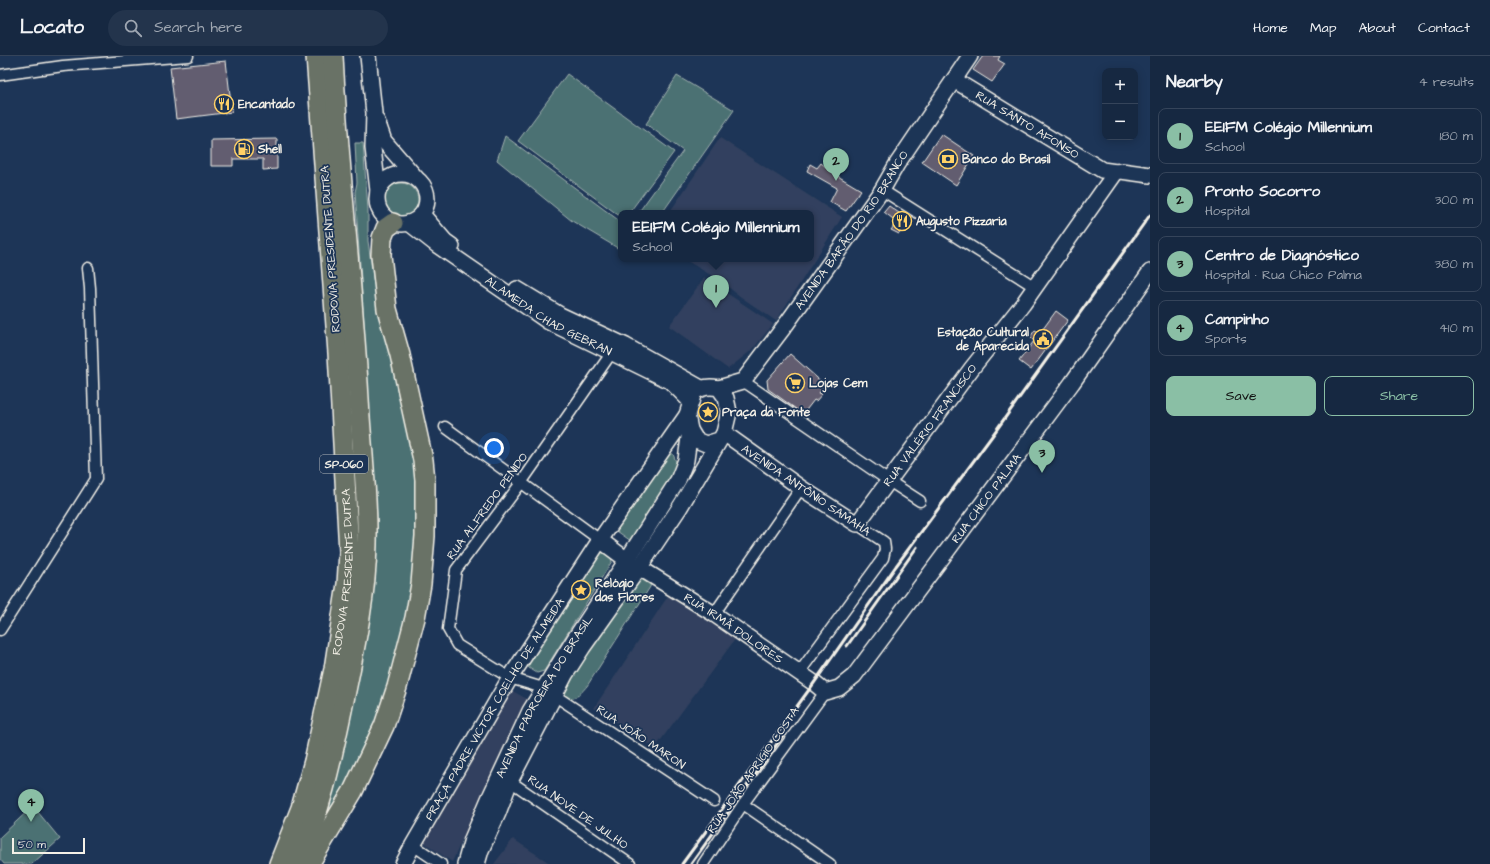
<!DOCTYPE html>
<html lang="en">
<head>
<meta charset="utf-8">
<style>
  :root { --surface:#162841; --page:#23344c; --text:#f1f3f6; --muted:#9ea6b1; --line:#35445a; --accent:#8abfa5 }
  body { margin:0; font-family:"Architects Daughter",sans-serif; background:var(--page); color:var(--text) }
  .controls { position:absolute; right:12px; top:12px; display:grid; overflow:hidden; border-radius:8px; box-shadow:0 2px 10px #0003 }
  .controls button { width:36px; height:36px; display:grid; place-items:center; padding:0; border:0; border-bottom:1px solid var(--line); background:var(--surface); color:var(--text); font:20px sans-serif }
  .scale { position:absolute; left:12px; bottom:10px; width:73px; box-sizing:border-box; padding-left:4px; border:2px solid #f4f1e8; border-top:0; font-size:11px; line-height:14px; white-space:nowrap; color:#f4f1e8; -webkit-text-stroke:3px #1d3557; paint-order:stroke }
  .you { position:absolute; left:494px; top:392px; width:14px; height:14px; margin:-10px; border:3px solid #fff; border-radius:50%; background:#1a73e8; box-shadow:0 0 0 6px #1a73e833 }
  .badge { display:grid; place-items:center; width:26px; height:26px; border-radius:50%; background:var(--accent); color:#111; font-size:13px; font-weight:700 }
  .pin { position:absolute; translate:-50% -33px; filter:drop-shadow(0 1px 2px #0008) }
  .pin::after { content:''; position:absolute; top:21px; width:14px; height:12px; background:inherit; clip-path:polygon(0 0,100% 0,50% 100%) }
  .popup { position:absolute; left:618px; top:154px; width:196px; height:52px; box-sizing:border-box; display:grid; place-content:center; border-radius:8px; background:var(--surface); filter:drop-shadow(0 1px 3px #0005); font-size:13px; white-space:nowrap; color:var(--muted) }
  .popup b { font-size:15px; color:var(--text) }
  .popup::after { content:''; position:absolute; left:50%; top:100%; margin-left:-8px; border:8px solid transparent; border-top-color:var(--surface) }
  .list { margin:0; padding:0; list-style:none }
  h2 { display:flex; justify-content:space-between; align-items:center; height:52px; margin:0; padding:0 16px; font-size:17px }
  h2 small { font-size:13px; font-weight:400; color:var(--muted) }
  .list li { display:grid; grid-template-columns:26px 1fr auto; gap:12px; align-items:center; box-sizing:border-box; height:56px; margin:0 8px 8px; padding:0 8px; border:1px solid var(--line); border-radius:8px }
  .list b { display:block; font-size:15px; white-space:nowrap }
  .list p { margin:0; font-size:13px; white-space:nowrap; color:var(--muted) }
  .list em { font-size:13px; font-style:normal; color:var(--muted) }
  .actions { display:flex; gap:8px; padding:12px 16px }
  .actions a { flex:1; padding:9px 0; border:1px solid var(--accent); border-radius:8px; text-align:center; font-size:14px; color:var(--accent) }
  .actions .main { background:var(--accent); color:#111 }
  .icon { flex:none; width:22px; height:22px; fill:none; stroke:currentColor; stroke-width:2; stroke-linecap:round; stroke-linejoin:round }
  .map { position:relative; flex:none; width:1150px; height:808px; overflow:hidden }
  header { display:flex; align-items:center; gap:24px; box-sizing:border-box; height:56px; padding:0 20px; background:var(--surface); border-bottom:1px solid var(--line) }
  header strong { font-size:19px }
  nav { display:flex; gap:22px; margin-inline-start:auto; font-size:14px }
  .search { width:280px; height:36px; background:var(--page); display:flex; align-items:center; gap:10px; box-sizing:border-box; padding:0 14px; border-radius:22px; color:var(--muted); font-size:15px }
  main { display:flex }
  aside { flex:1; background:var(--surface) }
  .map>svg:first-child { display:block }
  .built { fill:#32415e }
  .green { fill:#4c7173; stroke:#a0b1ae }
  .building { fill:#625d70; stroke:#f4f1e8 }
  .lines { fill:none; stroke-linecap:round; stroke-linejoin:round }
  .street-casing { stroke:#f4f1e8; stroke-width:13 }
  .secondary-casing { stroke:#f4f1e8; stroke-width:18 }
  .highway-casing { stroke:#f4f1e8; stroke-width:22 }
  .street { stroke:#1d3557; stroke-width:10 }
  .secondary { stroke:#1d3557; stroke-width:15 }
  .highway { stroke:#697266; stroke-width:19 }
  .rail { stroke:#f4f1e8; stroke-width:3 }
  .labels { text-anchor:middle; stroke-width:3.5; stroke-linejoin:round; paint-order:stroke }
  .shield { fill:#1d3557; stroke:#b4b9bc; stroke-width:1 }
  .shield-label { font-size:11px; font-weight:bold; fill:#f4f1e8 }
  .poi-label { font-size:12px; font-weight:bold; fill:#f4f1e8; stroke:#1d3557; text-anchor:start }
  .street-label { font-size:12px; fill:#f4f1e8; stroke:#1d3557 }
</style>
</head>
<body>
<header>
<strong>Locato</strong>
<div class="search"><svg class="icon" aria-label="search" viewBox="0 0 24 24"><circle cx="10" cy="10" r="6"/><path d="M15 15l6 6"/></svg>Search here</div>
<nav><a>Home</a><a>Map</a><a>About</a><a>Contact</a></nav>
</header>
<main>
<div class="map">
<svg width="1150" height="808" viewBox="0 0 1150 808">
  <rect width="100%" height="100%" fill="#1d3557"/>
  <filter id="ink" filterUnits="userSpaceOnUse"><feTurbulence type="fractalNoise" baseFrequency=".025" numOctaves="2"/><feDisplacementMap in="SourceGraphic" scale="8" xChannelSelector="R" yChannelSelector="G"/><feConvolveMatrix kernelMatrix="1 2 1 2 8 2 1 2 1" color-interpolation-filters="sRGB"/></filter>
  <g filter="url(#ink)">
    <!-- built -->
    <path class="built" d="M720,82L842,161L776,265L741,241L719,224L684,203H811V157H669Z
      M704,222L773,268L753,293L728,313L669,270Z
      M668,540L736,582L655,692L594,652Z
      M507,632L527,643L452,806L422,785Z
      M513,783L551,808H494Z"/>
    <!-- green -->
    <path class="green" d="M567,18L674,96L629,157H621V161L518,85Z
      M677,20L734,54L662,157H638L683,95L646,68Z
      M505,80L621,166V194L572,165L497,104Z
      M355,87H363L368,154V185L373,222L378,248L403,341L421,424L408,575L366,694L314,793L334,734L342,699L355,617L372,531L377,492V459L368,380L364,267L355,136L357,127Z
      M384 144a17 17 0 1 1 34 0a17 17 0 1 1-34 0Z
      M667,397L673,398L676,406L675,413L631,485L614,473Z
      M602,495L610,500L612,505L544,615L537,617L529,612L526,607L595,498Z
      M642,523L651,526L650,531L587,630C580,638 571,650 561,637L567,626L636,525Z
      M33,750L60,783L32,808H4L0,803V781Z"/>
    <!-- building -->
    <path class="building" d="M983,0H1000L998,4L1005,8L992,26L973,14Z
      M226,5L232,56L176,63L170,11Z
      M941,78L974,100L956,129L922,106Z
      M277,83V113L263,114V103H233V110H211V84Z
      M821,107L836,119L861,134L846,155L830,146L837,132L807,115L810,108L817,112Z
      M889,150L909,164L899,178L891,174L897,166L884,156Z
      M1056,255L1068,264L1031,314L1019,305L1034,285L1030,281L1035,274L1040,277Z
      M790,298L825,329L819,337L822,338L816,345L814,344L803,358L768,333L767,324Z"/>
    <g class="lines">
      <!-- street casing -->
      <g class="street-casing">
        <path id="street" d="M0,19L63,10L188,0
          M882,134L1035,231
          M743,325L889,425L920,445
          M445,371L600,484
          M714,558L801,432
          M0,574L96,423L90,232L88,212
          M799,617L883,502L885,493L884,486L857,468
          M543,632L510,622L457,589L448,573L456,514L521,427L615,292
          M554,639L714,745
          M510,725L630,808
          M743,748L830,808
          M413,789L441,808
          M703,808L743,748L825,636"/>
      </g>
      <!-- secondary casing -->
      <g class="secondary-casing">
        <g id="secondary">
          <path d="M368,0L374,57L373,92L378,135"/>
          <path id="s1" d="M954,24L1102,114L1116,116L1121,115L1150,119"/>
          <path d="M377,65L384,85L416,122"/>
          <circle cx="402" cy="143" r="25"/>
          <path d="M422,158L445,185L452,190"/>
          <path id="s2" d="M409,167L437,189L549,266L670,325L691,346"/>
          <path d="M517,233L560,259L626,290L701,332"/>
          <path id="s3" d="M719,332L743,325L787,267L882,134L897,108L970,0"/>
          <path id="s4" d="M724,377L801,432L857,468L972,312L1023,248L1116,116"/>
          <path id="s5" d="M600,484L627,504L714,558L814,627L825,636L839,632L854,620L1072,327L1150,216"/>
          <path id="s6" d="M403,808L413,789L510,622L600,484L687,359"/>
          <path id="s7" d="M465,808L472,783L489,743L530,655L574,584L627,504L678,424L686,404L690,374"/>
          <path d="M477,808L481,794L498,757L510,725L565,619L583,591L639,512L680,451L724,377L729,356L726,342L719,332C709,330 703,331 694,336L687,359L690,374L696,384L706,388L719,384"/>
        </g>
      </g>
      <!-- highway casing -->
      <g class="highway-casing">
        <g id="highway">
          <path id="s8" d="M279,808L301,752L314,705L334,613L347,528L349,496L338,297L316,0"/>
          <path d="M297,808C320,759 331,707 342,654C353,600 366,544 367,488C368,446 363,403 360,361C354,240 339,121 333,0"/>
          <path d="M309,808L353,735L384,670L397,631L415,562L421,528L425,480V424L423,404L400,299L387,253L381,199L382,182L386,172L393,167"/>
        </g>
      </g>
      <!-- street -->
      <use href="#street" class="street"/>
      <!-- secondary -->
      <use href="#secondary" class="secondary"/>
      <!-- highway -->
      <use href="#highway" class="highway"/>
      <!-- rail -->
      <path class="rail" d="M847,590L917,491
        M682,808L814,627L896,510L992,380L1150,159
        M691,808L784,678"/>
    </g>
  </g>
  <!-- icons -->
  <defs>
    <g id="restaurant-ring" transform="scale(1)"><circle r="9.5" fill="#1d3557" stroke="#ffd166" stroke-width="1.5"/><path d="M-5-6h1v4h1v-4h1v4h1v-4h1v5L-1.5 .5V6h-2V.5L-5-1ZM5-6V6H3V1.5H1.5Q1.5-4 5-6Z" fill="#ffd166"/></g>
    <g id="fuel-ring" transform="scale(1)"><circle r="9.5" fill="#1d3557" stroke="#ffd166" stroke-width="1.5"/><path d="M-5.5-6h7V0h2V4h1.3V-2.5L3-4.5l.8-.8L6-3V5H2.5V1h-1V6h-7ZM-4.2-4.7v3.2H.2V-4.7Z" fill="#ffd166"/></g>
    <g id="bank-ring" transform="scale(1)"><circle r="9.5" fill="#1d3557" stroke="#ffd166" stroke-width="1.5"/><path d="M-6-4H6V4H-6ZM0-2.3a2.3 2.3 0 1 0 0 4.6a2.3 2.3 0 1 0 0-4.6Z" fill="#ffd166"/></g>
    <g id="civic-ring" transform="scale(1)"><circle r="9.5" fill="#1d3557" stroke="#ffd166" stroke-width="1.5"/><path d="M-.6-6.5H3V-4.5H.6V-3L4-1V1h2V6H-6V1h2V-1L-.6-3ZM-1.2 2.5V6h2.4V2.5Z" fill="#ffd166"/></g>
    <g id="supermarket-ring" transform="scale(1)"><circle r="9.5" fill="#1d3557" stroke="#ffd166" stroke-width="1.5"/><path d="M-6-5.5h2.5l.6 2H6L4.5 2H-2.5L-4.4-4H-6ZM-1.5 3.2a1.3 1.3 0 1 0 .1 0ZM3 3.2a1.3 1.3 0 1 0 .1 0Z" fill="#ffd166"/></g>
    <g id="sight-ring" transform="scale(1)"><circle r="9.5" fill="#1d3557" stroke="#ffd166" stroke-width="1.5"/><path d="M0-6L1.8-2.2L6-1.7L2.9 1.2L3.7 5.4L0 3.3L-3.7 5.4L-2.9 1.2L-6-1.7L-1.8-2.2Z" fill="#ffd166"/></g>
  </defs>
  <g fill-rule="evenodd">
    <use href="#restaurant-ring" x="224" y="48"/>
    <use href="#fuel-ring" x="244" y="93"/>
    <use href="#bank-ring" x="948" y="103"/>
    <use href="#restaurant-ring" x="902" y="165"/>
    <use href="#civic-ring" x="1043" y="283"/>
    <use href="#supermarket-ring" x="795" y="327"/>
    <use href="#sight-ring" x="708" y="356"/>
    <use href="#sight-ring" x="581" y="534"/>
  </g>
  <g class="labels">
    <!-- shield labels -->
    <rect class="shield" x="320" y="399" width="48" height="18" rx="3"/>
    <g class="shield-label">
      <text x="344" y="412">SP-060</text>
    </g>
    <!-- poi labels -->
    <g class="poi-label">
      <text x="238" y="52">Encantado</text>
      <text x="258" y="97">Shell</text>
      <text x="962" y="107">Banco do Brasil</text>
      <text x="916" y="169">Augusto Pizzaria</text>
      <text x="1029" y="280" text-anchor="end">Estação Cultural<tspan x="1029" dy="14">de Aparecida</tspan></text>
      <text x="809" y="331">Lojas Cem</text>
      <text x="722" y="360">Praça da Fonte</text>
      <text x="595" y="531">Relógio<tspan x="595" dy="14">das Flores</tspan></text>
    </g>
    <!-- street labels -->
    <g class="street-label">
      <text dy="4" stroke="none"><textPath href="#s1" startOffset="86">RUA SANTO AFONSO</textPath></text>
      <text dy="4" stroke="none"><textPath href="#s3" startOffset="211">AVENIDA BARÃO DO RIO BRANCO</textPath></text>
      <text transform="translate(330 193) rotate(-94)" y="4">RODOVIA PRESIDENTE DUTRA</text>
      <text dy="4" stroke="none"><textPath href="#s2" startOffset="168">ALAMEDA CHAD GEBRAN</textPath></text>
      <text dy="4" stroke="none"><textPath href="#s4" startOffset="284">RUA VALÉRIO FRANCISCO</textPath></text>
      <text transform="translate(806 434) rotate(34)" y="4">AVENIDA ANTÔNIO SAMAHA</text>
      <text dy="4" stroke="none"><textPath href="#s5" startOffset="527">RUA CHICO PALMA</textPath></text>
      <text transform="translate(487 450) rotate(-54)" y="4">RUA ALFREDO PENIDO</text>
      <text dy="4" stroke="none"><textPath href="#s8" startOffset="301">RODOVIA PRESIDENTE DUTRA</textPath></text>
      <text dy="4" stroke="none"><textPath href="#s5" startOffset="160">RUA IRMÃ DOLORES</textPath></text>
      <text dy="4" stroke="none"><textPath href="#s7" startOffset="186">AVENIDA PADROEIRA DO BRASIL</textPath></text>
      <text dy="4" stroke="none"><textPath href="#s6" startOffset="180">PRAÇA PADRE VICTOR COELHO DE ALMEIDA</textPath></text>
      <text transform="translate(641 681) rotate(34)" y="4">RUA JOÃO MARON</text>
      <text transform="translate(753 714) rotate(-55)" y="4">RUA JOÃO APRÍGIO COSTA</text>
      <text transform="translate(578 756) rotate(35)" y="4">RUA NOVE DE JULHO</text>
    </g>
  </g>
</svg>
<div class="controls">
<button>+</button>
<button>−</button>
</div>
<div class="scale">50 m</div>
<div class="you"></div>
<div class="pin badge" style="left:716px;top:252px">1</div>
<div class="popup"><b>EEIFM Colégio Millennium</b>School</div>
<div class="pin badge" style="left:836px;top:125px">2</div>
<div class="pin badge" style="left:1042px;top:417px">3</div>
<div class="pin badge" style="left:31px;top:766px">4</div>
</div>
<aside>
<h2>Nearby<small>4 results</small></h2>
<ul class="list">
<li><span class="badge">1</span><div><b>EEIFM Colégio Millennium</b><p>School</p></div><em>180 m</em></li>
<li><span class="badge">2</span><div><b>Pronto Socorro</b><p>Hospital</p></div><em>300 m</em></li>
<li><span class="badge">3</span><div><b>Centro de Diagnóstico</b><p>Hospital · Rua Chico Palma</p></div><em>380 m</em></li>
<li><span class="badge">4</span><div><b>Campinho</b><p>Sports</p></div><em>410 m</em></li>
</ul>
<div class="actions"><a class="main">Save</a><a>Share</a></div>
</aside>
</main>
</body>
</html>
